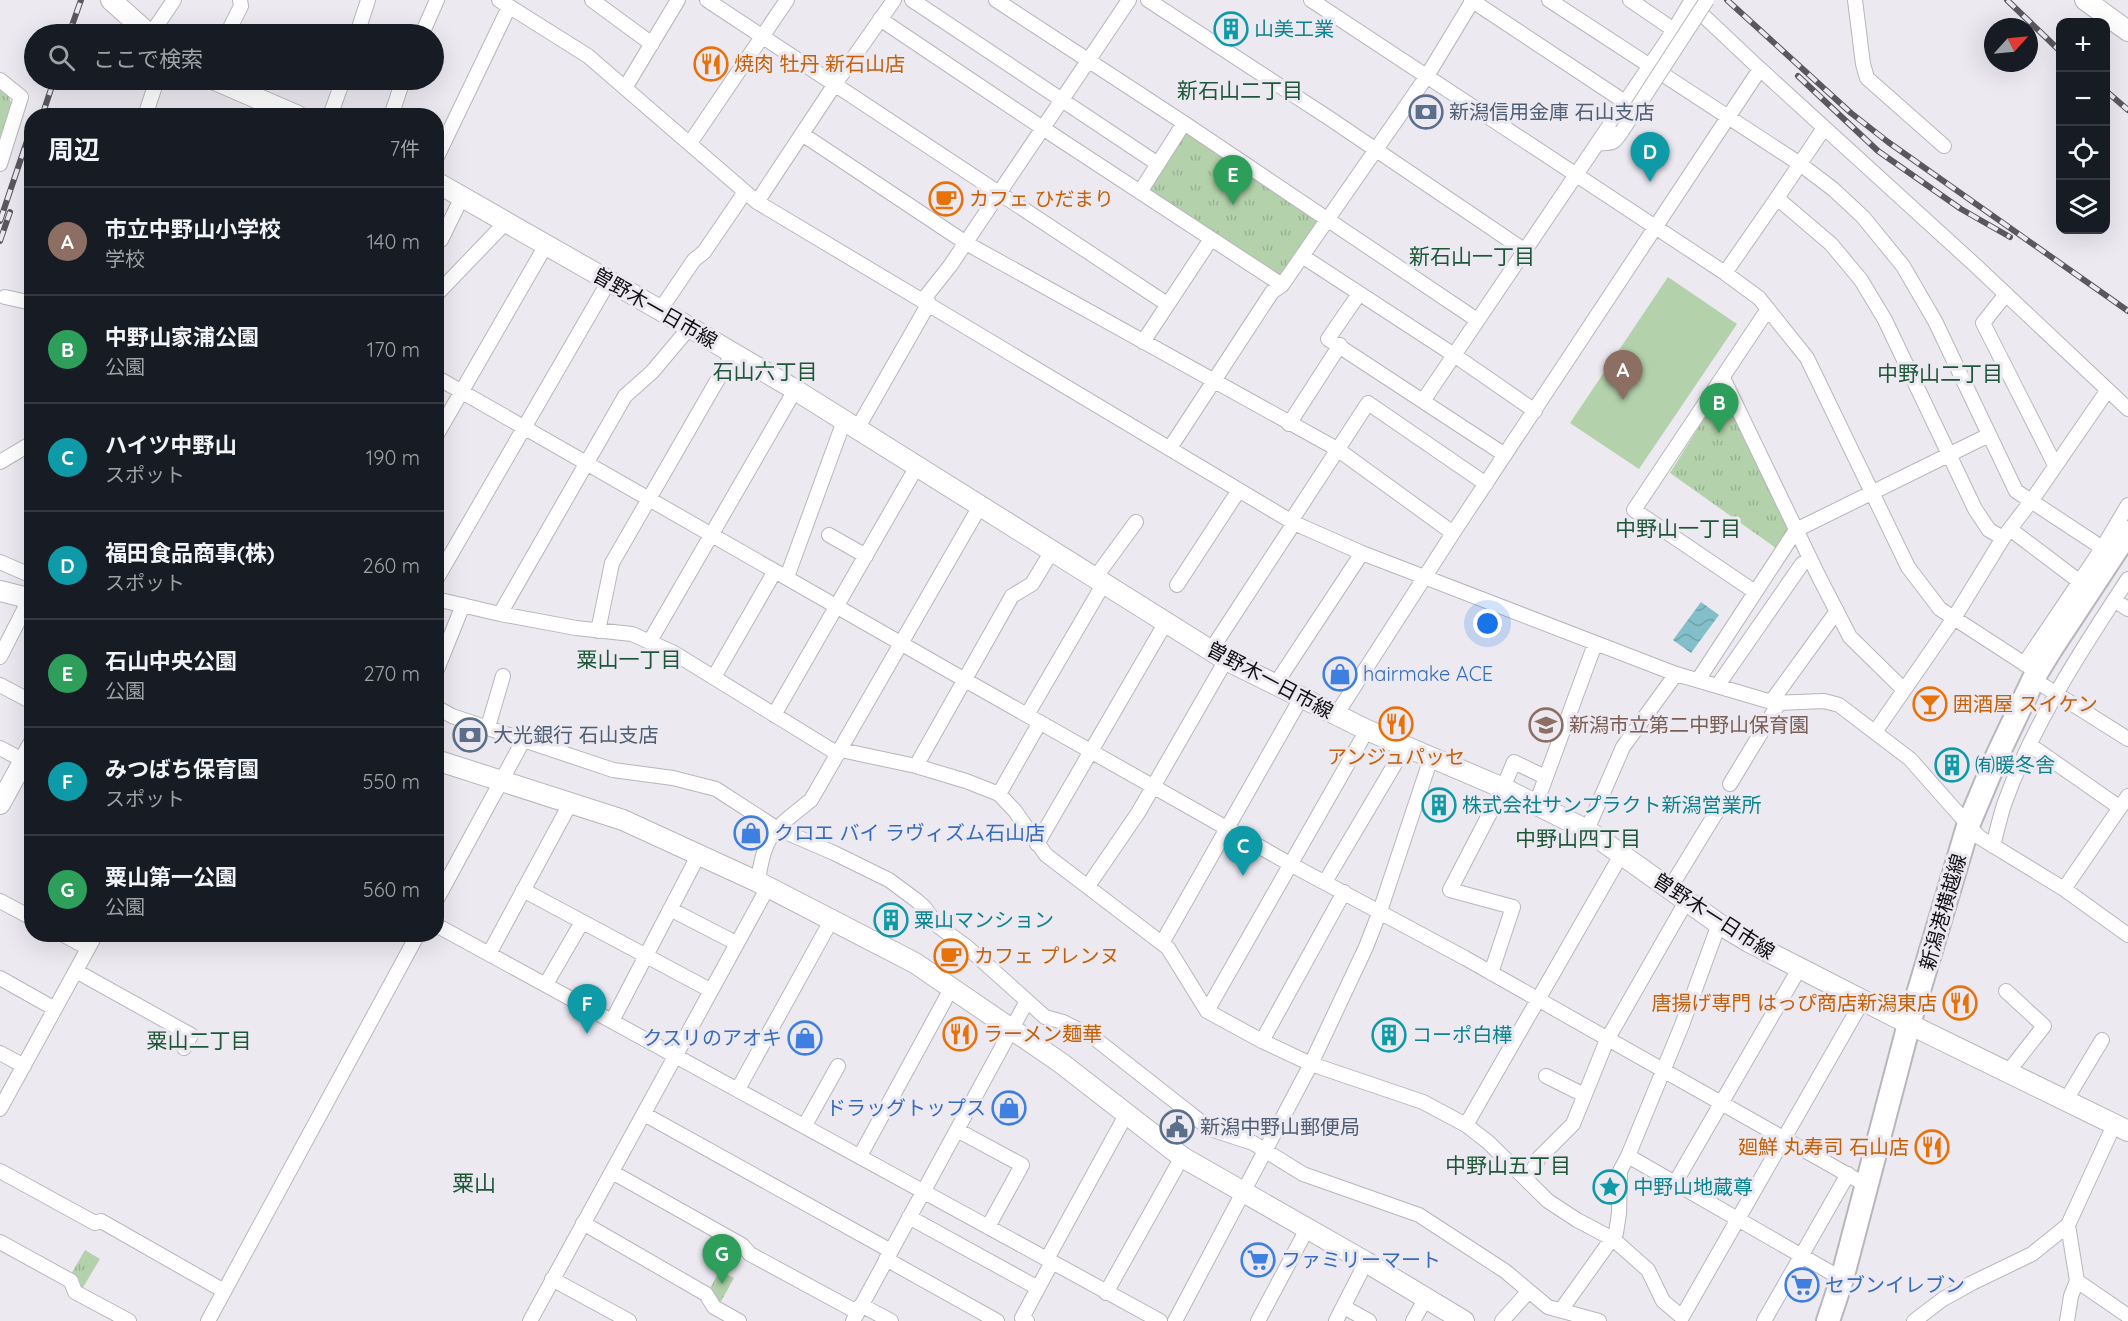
<!DOCTYPE html>
<html lang="ja">
<head>
<meta charset="utf-8">
<style>
  :root { --surface:#171b24; --page:#20242c; --text:#f1f3f6; --muted:#9ea1a6; --line:#363941; --accent:#8c9099 }
  body { margin:0; font-family:Quicksand,"Noto Sans JP",sans-serif; background:var(--page); color:var(--text) }
  .controls { position:absolute; right:18px; top:18px; display:grid; overflow:hidden; border-radius:12px; box-shadow:0 6px 24px #0002 }
  .controls button { width:54px; height:54px; display:grid; place-items:center; padding:0; border:0; border-bottom:2px solid var(--line); background:var(--surface); color:var(--text); font:30px sans-serif }
  .compass { position:absolute; left:1984px; top:18px; width:54px; height:54px; border-radius:50%; background:var(--surface); box-shadow:0 6px 24px #0002; rotate:63deg }
  .you { position:absolute; left:1488px; top:624px; width:21px; height:21px; margin:-15px; border:4px solid #fff; border-radius:50%; background:#1a73e8; box-shadow:0 0 0 9px #1a73e833 }
  .badge { display:grid; place-items:center; width:39px; height:39px; border-radius:50%; background:var(--accent); color:#fff; font-size:20px; font-weight:700 }
  .pin { position:absolute; translate:-50% -50px; filter:drop-shadow(0 2px 3px #0008) }
  .pin::after { content:''; position:absolute; top:32px; width:21px; height:18px; background:inherit; clip-path:polygon(0 0,100% 0,50% 100%) }
  .list { margin:0; padding:0; list-style:none }
  h2 { display:flex; justify-content:space-between; align-items:center; height:78px; margin:0; padding:0 24px; font-size:26px }
  h2 small { font-size:20px; font-weight:400; color:var(--muted) }
  .list li { display:grid; grid-template-columns:39px 1fr auto; gap:18px; align-items:center; box-sizing:border-box; height:108px; padding:0 24px; border-top:2px solid var(--line) }
  .list b { display:block; font-size:22px; white-space:nowrap }
  .list p { margin:0; font-size:20px; white-space:nowrap; color:var(--muted) }
  .list em { font-size:20px; font-style:normal; color:var(--muted) }
  .icon { flex:none; width:33px; height:33px; fill:none; stroke:currentColor; stroke-width:2; stroke-linecap:round; stroke-linejoin:round }
  .map { position:relative; flex:none; width:2128px; height:1321px; overflow:hidden }
  .search { position:absolute; background:var(--surface); box-shadow:0 6px 24px #0002; left:24px; top:24px; width:420px; height:66px; display:flex; align-items:center; gap:15px; box-sizing:border-box; padding:0 21px; border-radius:33px; color:var(--muted); font-size:22px }
  .panel { position:absolute; background:var(--surface); box-shadow:0 6px 24px #0002; left:24px; top:108px; width:420px; height:834px; border-radius:24px }
  .map>svg:first-child { display:block }
  .grass { fill:url(#grass-tufts) }
  .pitch { fill:#b3d2ab }
  .water { fill:url(#water-waves) }
  .lines { fill:none; stroke-linecap:round; stroke-linejoin:round }
  .street-casing { stroke:#b8b5bd; stroke-width:16 }
  .secondary-casing { stroke:#b8b5bd; stroke-width:22 }
  .primary-casing { stroke:#b8b5bd; stroke-width:26 }
  .street { stroke:#fff; stroke-width:14 }
  .secondary { stroke:#fff; stroke-width:20 }
  .primary { stroke:#fff; stroke-width:22 }
  .rail-casing { stroke:#59585c; stroke-width:6 }
  .rail { stroke:#ece9f1; stroke-width:4; stroke-dasharray:11; stroke-linecap:butt }
  .street-bridge-casing { stroke:#b8b5bd; stroke-width:16; stroke-linecap:butt }
  .street-bridge { stroke:#fff; stroke-width:14 }
  .labels { text-anchor:middle; stroke-width:6; stroke-linejoin:round; paint-order:stroke }
  .culture-label { font-size:20px; fill:#0d838f; stroke:#ece9f1; text-anchor:start }
  .food-label { font-size:20px; fill:#c56008; stroke:#ece9f1; text-anchor:start }
  .service-label { font-size:20px; fill:#4e5e75; stroke:#ece9f1; text-anchor:start }
  .street-label { font-size:20px; fill:#111113; stroke:#ece9f1 }
  .shop-label { font-size:20px; fill:#366cbe; stroke:#ece9f1; text-anchor:start }
  .education-label { font-size:20px; fill:#785e54; stroke:#ece9f1; text-anchor:start }
  .neighbourhood-label { font-size:21px; fill:#1d5738; stroke:#ece9f1 }
  .quarter-label { font-size:22px; fill:#1d5738; stroke:#ece9f1 }
</style>
</head>
<body>
<div class="map">
<svg width="2128" height="1321" viewBox="0 0 2128 1321">
  <defs>
    <pattern id="grass-tufts" width="24" height="20" patternUnits="userSpaceOnUse" patternTransform="scale(1.5)"><rect width="24" height="20" fill="#b3d2ab"/><path d="M3 7l-1-3M5 7V3M7 7l1-3M15 17l-1-3M17 17v-4M19 17l1-3" fill="none" stroke="#99b392"/></pattern>
    <pattern id="water-waves" width="16" height="10" patternUnits="userSpaceOnUse" patternTransform="scale(1.5)"><rect width="16" height="10" fill="#82bfc8"/><path d="M0 5q4-4 8 0t8 0" fill="none" stroke="#6fa3ab"/></pattern>
  </defs>
  <rect width="100%" height="100%" fill="#ece9f1"/>
  <!-- grass -->
  <path class="grass" d="M0,89L8,95L12,105L0,143Z
    M1184,130L1320,221L1282,278L1146,189Z
    M1721,392L1724,393L1789,525L1788,530L1776,548L1670,473Z
    M85,1250L100,1259L82,1289L80,1282L70,1276Z
    M720,1271L734,1278L719,1305L709,1290Z"/>
  <!-- pitch -->
  <path class="pitch" d="M1668,277L1737,324L1639,469L1570,423Z"/>
  <!-- water -->
  <path class="water" d="M1701,602L1719,615L1691,653L1673,640Z"/>
  <g class="lines">
    <!-- street casing -->
    <g class="street-casing">
      <path id="street" d="M499,0L588,56L757,202L1294,523L1362,553L1676,674L1775,703L1824,701L1839,705L1910,759L1979,837L2064,889L2128,935
        M592,0L652,44
        M707,0L1167,304
        M912,0L1158,164
        M996,0L1184,123L1477,320
        M1148,0L1329,118L1524,250
        M1311,0L1725,273L1759,298L1807,358L1908,567L1940,609L2037,672
        M1471,0L1625,102
        M1549,0L1800,164L1833,189L1863,217L1903,266L1935,321L2016,491L2113,555
        M1630,0L1674,30
        M1855,0L1863,64L1867,78L1944,146
        M1692,5L1760,69
        M880,19L1044,129L1282,285L1272,292L1170,448
        M151,34L174,0
        M227,34L241,6L240,0
        M357,34L368,0
        M422,34L437,0
        M0,80L21,97L0,164
        M625,88L678,0
        M145,116L157,80
        M330,116L343,80
        M391,116L403,80
        M1824,128L1777,198L1831,244L1861,280L1885,320L1975,509L1989,530L2003,538
        M802,134L966,243L1337,449L1453,533
        M690,143L787,0
        M1598,143C1613,144 1614,143 1622,131
        M436,159L509,7
        M1140,192L1184,123
        M757,202L835,84L894,0
        M441,240L462,197
        M1302,256L1454,355L1535,411
        M1725,273L1777,198
        M1282,285L1427,76L1473,0
        M1359,294L1328,339L1505,455
        M2006,294L1983,323L2055,465
        M436,295L506,222
        M5,297L32,303
        M923,300L950,266L1129,0
        M660,310L694,260L704,252L745,192
        M1143,342L1211,239
        M436,377L965,680L1290,864L1465,958L1866,1185
        M1723,378L1819,577L1850,637L1903,689
        M1423,401L1674,30L1690,3
        M1289,424L1340,345
        M857,429L929,303
        M436,436L546,245
        M0,462L32,443
        M1291,521L1368,403L1486,484
        M2010,529L2084,585
        M829,535L866,556
        M0,562L32,576
        M787,577L844,421
        M1095,578L1136,522
        M436,580L609,281
        M1177,585L1239,490
        M1755,592L1634,510L1768,309
        M436,599L500,614L576,628L632,634L674,653L838,754
        M2114,600L2128,609
        M500,614L625,396L652,372L690,327
        M598,631L612,563L733,353
        M650,641L795,390
        M1211,650L1294,523
        M0,657L32,594
        M2024,664L2103,547L2128,505
        M436,672L463,605
        M714,677L775,571
        M1698,680L1796,530L1989,435
        M0,685L32,702
        M1275,685L1362,553
        M1718,685L1802,564L1810,558
        M2044,686L2128,739
        M1771,702L1837,611
        M436,707L452,716L613,770L673,778L716,789L776,828L834,853L889,880L916,900L924,907L938,926L967,947L1045,1017L1063,1022L1093,1037L1210,1129L1253,1143L1303,1174L1419,1215L1505,1271L1548,1307L1599,1321
        M774,715L916,468
        M1027,715L1104,583
        M1336,715L1453,533L1760,69L1975,265L2128,409
        M488,727L503,676
        M1875,732L1954,618L2003,538L2032,500L2107,391
        M2030,745L2119,807
        M0,748L30,764
        M841,750L916,766L966,781L999,794L1015,811L1046,855L1168,948L1207,1011L1262,1041L1311,1064L1423,1102L1466,1125L1488,1142L1548,1201L1577,1220L1613,1239L1648,1270L1663,1301L1682,1317L1863,1000
        M916,766L1012,596L1032,584L1052,551
        M1730,784L1779,703
        M999,794L1040,722
        M1536,804L1595,644
        M1587,830L1623,747L1676,674
        M1037,844L1166,622
        M1993,846C1997,831 2000,816 2005,802C2034,722 2082,649 2128,579
        M758,882C764,833 775,829 811,800L980,506
        M1325,882L1405,747
        M1088,886L1138,813L1226,660
        M1670,888L1722,803
        M2064,889L2128,796
        M523,890L710,990
        M0,901L32,918
        M436,901L523,741
        M670,909L736,943
        M436,925L1160,1321
        M62,934L88,948
        M1162,943L1301,698
        M489,954L571,802
        M76,971L191,1035L184,1048
        M1491,973L1513,907L1450,890L1503,788L1514,762L1545,777
        M0,978L55,1009
        M546,984L582,922
        M2006,991L2044,1026L2008,1072
        M1207,1011L1367,730
        M612,1021L699,854
        M1262,1041L1344,892
        M0,1053L24,1066
        M1546,1076L1584,1095
        M738,1089L832,919
        M2066,1100L2102,1040
        M0,1109L96,934
        M644,1114L891,1251
        M805,1125L838,1066
        M1466,1125L1621,855
        M957,1130L1022,1165L988,1227
        M860,1156L952,987
        M1628,1156L1842,1279
        M0,1171L95,1223L101,1221L224,1291
        M612,1172L742,1245L750,1254L857,1312
        M1526,1179L1533,1170L1539,1158L1573,1124L1607,1040L1687,900
        M1675,1183L1799,969
        M909,1217L1038,1288
        M583,1223L706,1294L714,1307L739,1321
        M0,1242L71,1281L75,1292L129,1321
        M886,1259L997,1321
        M1047,1259L1127,1113
        M552,1279L629,1321
        M2077,1281L2128,1316
        M1106,1293L1182,1157
        M861,1305L891,1321
        M1344,1307L1369,1321
        M1561,1310L1616,1233L1619,1213L1620,1171L1628,1156L1682,1025L1719,924
        M208,1321L418,934
        M530,1321L768,887
        M853,1321L1027,1001
        M1027,1321L1022,1318L1052,1262
        M1175,1321L1311,1064L1366,947L1380,911L1431,758
        M1258,1321L1307,1229
        M1336,1321L1366,1262
        M1413,1321L1426,1298
        M1502,1321L1529,1291
        M1764,1321L1848,1174
        M1914,1321L1943,1299L1972,1283L2032,1254L2068,1225L2114,1125
        M2067,1321L2071,1296L2077,1281L2068,1225"/>
    </g>
    <!-- secondary casing -->
    <g class="secondary-casing">
      <path id="secondary" d="M111,0L149,34
        M2085,0L2128,31
        M215,80L298,116
        M436,182L660,310L789,386L1226,660L1367,730L1503,788L1587,830L1719,924L1749,942L1909,1024L2128,1131
        M0,591L32,599
        M436,760L623,820L758,882L915,963L1061,1063L1182,1157L1366,1262L1464,1321
        M0,804L32,746"/>
    </g>
    <!-- primary casing -->
    <g class="primary-casing">
      <path id="primary" d="M1828,1321L1842,1279L1909,1024L1969,823L1998,754L2037,672L2051,649L2128,532"/>
    </g>
    <!-- street -->
    <use href="#street" class="street"/>
    <!-- secondary -->
    <use href="#secondary" class="secondary"/>
    <!-- primary -->
    <use href="#primary" class="primary"/>
    <!-- rail casing -->
    <g class="rail-casing">
      <path id="rail" d="M1727,0L1851,113L1888,142L2128,311
        M2007,0L2060,51
        M69,34L81,0
        M1798,76L1878,151L1961,209L2010,237
        M2106,91L2128,110
        M42,116L54,80
        M0,221L32,126
        M0,241L10,212"/>
    </g>
    <!-- rail -->
    <use href="#rail" class="rail"/>
    <!-- street-bridge casing -->
    <g class="street-bridge-casing">
      <path id="street-bridge" d="M1622,131L1707,0"/>
    </g>
    <!-- street-bridge -->
    <use href="#street-bridge" class="street-bridge"/>
  </g>
  <!-- icons -->
  <defs>
    <g id="building-ring" transform="scale(1.725)"><circle r="9.5" fill="#ece9f1" stroke="#0f9aa8" stroke-width="1.5"/><path d="M-4-6H4V6H1V3H-1V6H-4ZM-2.5-4.3h1.7v1.8h-1.7ZM.8-4.3h1.7v1.8H.8ZM-2.5-1h1.7V.8h-1.7ZM.8-1h1.7V.8H.8Z" fill="#0f9aa8"/></g>
    <g id="restaurant-ring" transform="scale(1.725)"><circle r="9.5" fill="#ece9f1" stroke="#e8710a" stroke-width="1.5"/><path d="M-5-6h1v4h1v-4h1v4h1v-4h1v5L-1.5 .5V6h-2V.5L-5-1ZM5-6V6H3V1.5H1.5Q1.5-4 5-6Z" fill="#e8710a"/></g>
    <g id="bank-ring" transform="scale(1.725)"><circle r="9.5" fill="#ece9f1" stroke="#5c6f8a" stroke-width="1.5"/><path d="M-6-4H6V4H-6ZM0-2.3a2.3 2.3 0 1 0 0 4.6a2.3 2.3 0 1 0 0-4.6Z" fill="#5c6f8a"/></g>
    <g id="cafe-ring" transform="scale(1.725)"><circle r="9.5" fill="#ece9f1" stroke="#e8710a" stroke-width="1.5"/><path d="M-5.5-4.5H6V0H3Q3 3.5 0 3.5H-2.5Q-5.5 3.5-5.5 0ZM3-3.2v2h1.7v-2ZM-6 4.5H4V6H-6Z" fill="#e8710a"/></g>
    <g id="shop-ring" transform="scale(1.725)"><circle r="9.5" fill="#ece9f1" stroke="#3f7fe0" stroke-width="1.5"/><path d="M-5-2.5h2.3a2.7 3.5 0 0 1 5.4 0H5L5.5 6h-11ZM-1.5-2.5h3a1.5 2.3 0 0 0-3 0Z" fill="#3f7fe0"/></g>
    <g id="bar-ring" transform="scale(1.725)"><circle r="9.5" fill="#ece9f1" stroke="#e8710a" stroke-width="1.5"/><path d="M-6-5H6L.8 .8V4.5H3.5V6h-7V4.5H-.8V.8Z" fill="#e8710a"/></g>
    <g id="school-ring" transform="scale(1.725)"><circle r="9.5" fill="#ece9f1" stroke="#8d6e63" stroke-width="1.5"/><path d="M0-5L7-2L0 1L-7-2ZM-4 1L0 2.5L4 1V4Q0 6-4 4Z" fill="#8d6e63"/></g>
    <g id="civic-ring" transform="scale(1.725)"><circle r="9.5" fill="#ece9f1" stroke="#5c6f8a" stroke-width="1.5"/><path d="M-.6-6.5H3V-4.5H.6V-3L4-1V1h2V6H-6V1h2V-1L-.6-3ZM-1.2 2.5V6h2.4V2.5Z" fill="#5c6f8a"/></g>
    <g id="sight-ring" transform="scale(1.725)"><circle r="9.5" fill="#ece9f1" stroke="#0f9aa8" stroke-width="1.5"/><path d="M0-6L1.8-2.2L6-1.7L2.9 1.2L3.7 5.4L0 3.3L-3.7 5.4L-2.9 1.2L-6-1.7L-1.8-2.2Z" fill="#0f9aa8"/></g>
    <g id="supermarket-ring" transform="scale(1.725)"><circle r="9.5" fill="#ece9f1" stroke="#3f7fe0" stroke-width="1.5"/><path d="M-6-5.5h2.5l.6 2H6L4.5 2H-2.5L-4.4-4H-6ZM-1.5 3.2a1.3 1.3 0 1 0 .1 0ZM3 3.2a1.3 1.3 0 1 0 .1 0Z" fill="#3f7fe0"/></g>
  </defs>
  <g fill-rule="evenodd">
    <use href="#building-ring" x="1231" y="29"/>
    <use href="#restaurant-ring" x="711" y="64"/>
    <use href="#bank-ring" x="1426" y="112"/>
    <use href="#cafe-ring" x="946" y="199"/>
    <use href="#shop-ring" x="1340" y="674"/>
    <use href="#bar-ring" x="1930" y="704"/>
    <use href="#restaurant-ring" x="1396" y="724"/>
    <use href="#school-ring" x="1546" y="725"/>
    <use href="#bank-ring" x="470" y="735"/>
    <use href="#building-ring" x="1952" y="765"/>
    <use href="#building-ring" x="1439" y="805"/>
    <use href="#shop-ring" x="751" y="833"/>
    <use href="#building-ring" x="891" y="920"/>
    <use href="#cafe-ring" x="951" y="956"/>
    <use href="#restaurant-ring" x="1960" y="1003"/>
    <use href="#restaurant-ring" x="960" y="1034"/>
    <use href="#building-ring" x="1389" y="1035"/>
    <use href="#shop-ring" x="805" y="1038"/>
    <use href="#shop-ring" x="1009" y="1108"/>
    <use href="#civic-ring" x="1177" y="1127"/>
    <use href="#restaurant-ring" x="1932" y="1147"/>
    <use href="#sight-ring" x="1610" y="1187"/>
    <use href="#supermarket-ring" x="1258" y="1260"/>
    <use href="#supermarket-ring" x="1802" y="1285"/>
  </g>
  <g class="labels">
    <!-- culture labels -->
    <g class="culture-label">
      <text x="1254" y="36">山美工業</text>
      <text x="1975" y="772">㈲暖冬舎</text>
      <text x="1462" y="812">株式会社サンプラクト新潟営業所</text>
      <text x="914" y="927">粟山マンション</text>
      <text x="1412" y="1042">コーポ白樺</text>
      <text x="1633" y="1194">中野山地蔵尊</text>
    </g>
    <!-- food labels -->
    <g class="food-label">
      <text x="734" y="71">焼肉 牡丹 新石山店</text>
      <text x="969" y="206">カフェ ひだまり</text>
      <text x="1953" y="711">囲酒屋 スイケン</text>
      <text x="1396" y="764" text-anchor="middle">アンジュパッセ</text>
      <text x="974" y="963">カフェ プレンヌ</text>
      <text x="1937" y="1010" text-anchor="end">唐揚げ専門 はっぴ商店新潟東店</text>
      <text x="983" y="1041">ラーメン麺華</text>
      <text x="1909" y="1154" text-anchor="end">廻鮮 丸寿司 石山店</text>
    </g>
    <!-- service labels -->
    <g class="service-label">
      <text x="1449" y="119">新潟信用金庫 石山支店</text>
      <text x="493" y="742">大光銀行 石山支店</text>
      <text x="1200" y="1134">新潟中野山郵便局</text>
    </g>
    <!-- street labels -->
    <g class="street-label">
      <text transform="translate(655 308) rotate(30)" y="7">曽野木一日市線</text>
      <text transform="translate(1270 680) rotate(28)" y="7">曽野木一日市線</text>
      <text transform="translate(1943 912) rotate(-74)" y="7">新潟港横越線</text>
      <text transform="translate(1714 916) rotate(33)" y="7">曽野木一日市線</text>
    </g>
    <!-- shop labels -->
    <g class="shop-label">
      <text x="1363" y="681">hairmake ACE</text>
      <text x="774" y="840">クロエ バイ ラヴィズム石山店</text>
      <text x="782" y="1045" text-anchor="end">クスリのアオキ</text>
      <text x="986" y="1115" text-anchor="end">ドラッグトップス</text>
      <text x="1281" y="1267">ファミリーマート</text>
      <text x="1825" y="1292">セブンイレブン</text>
    </g>
    <!-- education labels -->
    <g class="education-label">
      <text x="1569" y="732">新潟市立第二中野山保育園</text>
    </g>
    <!-- neighbourhood labels -->
    <g class="neighbourhood-label">
      <text x="1240" y="98">新石山二丁目</text>
      <text x="1472" y="264">新石山一丁目</text>
      <text x="765" y="379">石山六丁目</text>
      <text x="1940" y="381">中野山二丁目</text>
      <text x="1678" y="536">中野山一丁目</text>
      <text x="629" y="667">粟山一丁目</text>
      <text x="1578" y="846">中野山四丁目</text>
      <text x="199" y="1048">粟山二丁目</text>
      <text x="1508" y="1173">中野山五丁目</text>
    </g>
    <!-- quarter labels -->
    <g class="quarter-label">
      <text x="474" y="1191">粟山</text>
    </g>
  </g>
</svg>
<div class="controls">
<button>+</button>
<button>−</button>
<button><svg class="icon" aria-label="locate" viewBox="0 0 24 24"><circle cx="12" cy="12" r="6"/><path d="M12 2v4M12 18v4M2 12h4M18 12h4"/></svg></button>
<button><svg class="icon" aria-label="layers" viewBox="0 0 24 24"><path d="M12 4l9 5-9 5-9-5zM3 14l9 5 9-5"/></svg></button>
</div>
<svg class="compass" viewBox="-18 -18 36 36"><path d="M0-13l5 13h-10z" fill="#e53935"/><path d="M0 13l5-13h-10z" fill="#9ea1a6"/></svg>
<div class="you"></div>
<div class="pin badge" style="left:1623px;top:400px;background:#8d6e63">A</div>
<div class="pin badge" style="left:1719px;top:433px;background:#2e9e5b">B</div>
<div class="pin badge" style="left:1243px;top:876px;background:#0f9aa8">C</div>
<div class="pin badge" style="left:1650px;top:182px;background:#0f9aa8">D</div>
<div class="pin badge" style="left:1233px;top:205px;background:#2e9e5b">E</div>
<div class="pin badge" style="left:587px;top:1034px;background:#0f9aa8">F</div>
<div class="pin badge" style="left:722px;top:1284px;background:#2e9e5b">G</div>
<div class="search"><svg class="icon" aria-label="search" viewBox="0 0 24 24"><circle cx="10" cy="10" r="6"/><path d="M15 15l6 6"/></svg>ここで検索</div>
<section class="panel">
<h2>周辺<small>7件</small></h2>
<ul class="list">
<li><span class="badge" style="background:#8d6e63">A</span><div><b>市立中野山小学校</b><p>学校</p></div><em>140 m</em></li>
<li><span class="badge" style="background:#2e9e5b">B</span><div><b>中野山家浦公園</b><p>公園</p></div><em>170 m</em></li>
<li><span class="badge" style="background:#0f9aa8">C</span><div><b>ハイツ中野山</b><p>スポット</p></div><em>190 m</em></li>
<li><span class="badge" style="background:#0f9aa8">D</span><div><b>福田食品商事(株)</b><p>スポット</p></div><em>260 m</em></li>
<li><span class="badge" style="background:#2e9e5b">E</span><div><b>石山中央公園</b><p>公園</p></div><em>270 m</em></li>
<li><span class="badge" style="background:#0f9aa8">F</span><div><b>みつばち保育園</b><p>スポット</p></div><em>550 m</em></li>
<li><span class="badge" style="background:#2e9e5b">G</span><div><b>粟山第一公園</b><p>公園</p></div><em>560 m</em></li>
</ul>
</section>
</div>
</body>
</html>
